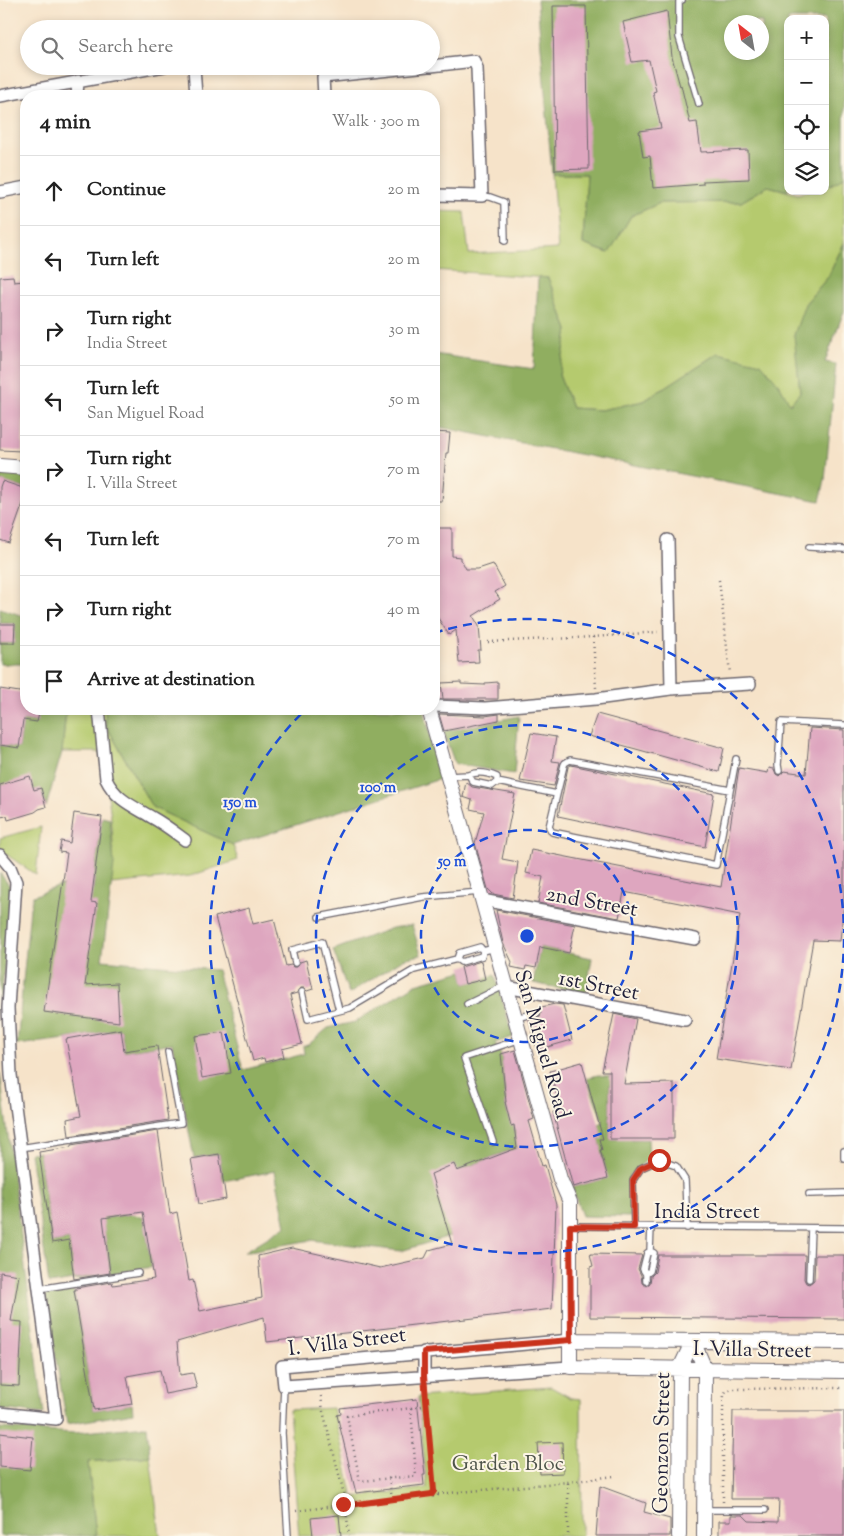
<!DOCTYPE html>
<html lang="en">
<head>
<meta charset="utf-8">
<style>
  :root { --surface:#fff; --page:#f2f2f2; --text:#222; --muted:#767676; --line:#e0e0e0 }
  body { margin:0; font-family:"Sorts Mill Goudy",serif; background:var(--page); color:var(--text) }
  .controls { position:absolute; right:15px; top:15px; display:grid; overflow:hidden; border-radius:10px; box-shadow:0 2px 8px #0003 }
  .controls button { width:45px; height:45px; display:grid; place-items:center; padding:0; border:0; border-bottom:1px solid var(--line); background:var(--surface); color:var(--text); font:25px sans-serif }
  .compass { position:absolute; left:724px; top:15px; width:45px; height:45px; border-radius:50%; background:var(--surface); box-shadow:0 2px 8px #0003; rotate:329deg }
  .stop { position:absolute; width:15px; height:15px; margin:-11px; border:4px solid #c8321e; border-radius:50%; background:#fff }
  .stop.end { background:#c8321e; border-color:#fff; box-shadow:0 1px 5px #0008 }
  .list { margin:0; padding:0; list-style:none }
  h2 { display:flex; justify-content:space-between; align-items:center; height:65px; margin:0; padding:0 20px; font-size:21px }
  h2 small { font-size:16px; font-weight:400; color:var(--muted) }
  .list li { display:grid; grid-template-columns:32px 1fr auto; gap:15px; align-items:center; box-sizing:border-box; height:70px; padding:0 20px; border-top:1px solid var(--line) }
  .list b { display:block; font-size:19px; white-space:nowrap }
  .list p { margin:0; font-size:16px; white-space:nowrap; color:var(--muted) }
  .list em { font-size:16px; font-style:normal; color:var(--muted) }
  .icon { flex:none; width:28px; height:28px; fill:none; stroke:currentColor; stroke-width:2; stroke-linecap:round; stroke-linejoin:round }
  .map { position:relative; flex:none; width:844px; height:1536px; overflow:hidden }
  .search { position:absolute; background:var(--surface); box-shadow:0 2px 8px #0003; left:20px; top:20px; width:420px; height:55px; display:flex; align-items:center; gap:12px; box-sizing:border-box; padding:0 18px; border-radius:28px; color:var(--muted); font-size:19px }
  .panel { position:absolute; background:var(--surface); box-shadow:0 2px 8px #0003; left:20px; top:90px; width:420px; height:625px; border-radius:20px }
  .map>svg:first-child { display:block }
  .green { fill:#b5ca6e; stroke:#6c7654 }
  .forest { fill:#90ae61; stroke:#59684e; fill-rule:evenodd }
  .building { fill:#dea6bf }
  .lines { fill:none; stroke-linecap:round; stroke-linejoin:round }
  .service-casing { stroke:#6c666d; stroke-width:8 }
  .minor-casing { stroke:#6c666d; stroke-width:14 }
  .tertiary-casing { stroke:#6c666d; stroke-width:16 }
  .path { stroke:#6c666d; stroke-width:2.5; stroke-dasharray:1 4; stroke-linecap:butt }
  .service { stroke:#fff; stroke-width:5.5 }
  .minor { stroke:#fff; stroke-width:11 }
  .tertiary { stroke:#fff; stroke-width:14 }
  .route { stroke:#c8321e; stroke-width:6 }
  .ring { fill:none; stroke:#1d4ed8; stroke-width:2.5; stroke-dasharray:9 6 }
  .labels { text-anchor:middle; stroke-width:4; stroke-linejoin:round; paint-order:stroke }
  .street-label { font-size:21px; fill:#22223b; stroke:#fcf5e5 }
  .park-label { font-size:21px; fill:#4e544a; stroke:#fcf5e5 }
  .centre { fill:#1d4ed8; stroke:#fcf5e5; stroke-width:2.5 }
  .ring-label { font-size:15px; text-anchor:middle; font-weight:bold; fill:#1d4ed8; stroke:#fcf5e5; stroke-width:4; stroke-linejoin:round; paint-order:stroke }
</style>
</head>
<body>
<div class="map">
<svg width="844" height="1536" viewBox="0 0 844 1536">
  <rect width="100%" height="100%" fill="#fcf5e5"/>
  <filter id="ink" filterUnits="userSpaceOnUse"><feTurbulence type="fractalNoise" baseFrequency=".02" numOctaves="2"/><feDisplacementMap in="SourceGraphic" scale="10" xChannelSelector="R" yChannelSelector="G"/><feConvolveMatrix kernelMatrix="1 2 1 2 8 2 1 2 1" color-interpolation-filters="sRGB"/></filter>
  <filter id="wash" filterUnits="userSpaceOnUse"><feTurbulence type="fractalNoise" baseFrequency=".0096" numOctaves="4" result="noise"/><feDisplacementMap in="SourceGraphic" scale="20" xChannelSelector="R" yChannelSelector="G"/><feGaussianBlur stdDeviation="1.12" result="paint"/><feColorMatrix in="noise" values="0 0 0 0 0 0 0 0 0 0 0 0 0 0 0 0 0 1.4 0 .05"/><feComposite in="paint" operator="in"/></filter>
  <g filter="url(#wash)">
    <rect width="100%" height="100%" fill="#f6e3c9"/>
    <!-- green -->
    <path class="green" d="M552,174H587L583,244L608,253L631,216L660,203L741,202L768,186L798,194L808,191H825V186L832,184L844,177V243L828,277L805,304L798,366L800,392L789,405L780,386L718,353L644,401L601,410L572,408L559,375L568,330L548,278L434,270V211L464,212L469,254L558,249Z
      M64,709H105L106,725L152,807L233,845L238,860L190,876L111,884C117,840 109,795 99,752H62L66,711Z
      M41,827L36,875L0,850V838Z
      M551,1387L571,1398L581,1399L582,1536H299L289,1410L333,1408L353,1497L427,1488L418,1397Z
      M150,1456L160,1536H96L88,1462Z"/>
    <!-- forest -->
    <path class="forest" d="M537,0H844V177L832,184L825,186V19H788V191L768,186L741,202L660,203L631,216L609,253L583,244L587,174H552ZM732,22H762V52H732Z
      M844,243V311L825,362L836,364L825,480L820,501L434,426V354L534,369L538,277L548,278L568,330L559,375L572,408L601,410L644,401L718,353L761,363L780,386L790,404L800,392L794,335L805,304L828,277Z
      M0,471L26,472V489L0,481Z
      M0,608L26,617V685L23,664H0V643H14L15,624L0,623Z
      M40,709H64L66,710L62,752L46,807L41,789L34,790L0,785V745L19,748L23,720L37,722Z
      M105,709H424L440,779L233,845L152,807L106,725Z
      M519,716L514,774L455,764L443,731Z
      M102,817L110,819L114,864L102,960L217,970L243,1070L304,1054L303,1046L308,1045L328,1028L355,1022L416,984L462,971L465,984L495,975L513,1037L495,1043L501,1054L506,1102L505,1103L511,1125H514L516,1139L519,1147L457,1171L454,1164L450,1236L401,1251L311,1240L244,1252L286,1226L275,1171L223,1181L219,1154L194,1158L172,1043L124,1051L121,1029L66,1039L17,1045L30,908L33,896L63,885L93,889Z
      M0,873L12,889L0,1011Z
      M412,925L421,955L403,959L349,994L333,950L392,928Z
      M540,947L592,958L586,994L533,983Z
      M0,1073L44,1414L0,1409Z
      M598,1075L625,1078L623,1084H610V1139H648L649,1158L629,1175L630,1217L582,1216L572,1187L607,1178L596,1126L603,1122C598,1106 592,1094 587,1078Z
      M39,1152L52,1243L69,1240L74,1273L110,1268L102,1218L132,1214L144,1218L152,1267L49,1284L30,1153Z
      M74,1290L94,1410L132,1404L133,1413L67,1424L45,1294Z
      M147,1426L150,1456L88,1462L96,1536H0V1428L74,1433Z"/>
    <g id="blocks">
      <!-- building -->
      <path class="building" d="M553,6H586L589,169L555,170Z
        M667,11L672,57L680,86L681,85L690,123L697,122L701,152L748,150L749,179L703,181V184L653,188L650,156L643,157L639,131L661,128L653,92L656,91L649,60L632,62L623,22Z
        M13,276L14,282L24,281L26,312V379L22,451L0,450V277Z
        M434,432L450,433L448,453H446L442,501H434Z
        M2,481L26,489V495L9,543L0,540V487Z
        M434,528H452V556L460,557V560L462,561L466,569H478L493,564L505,586L495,592L500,599L473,616L479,626L481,650H478L479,662L459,663L456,630L449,635L434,612Z
        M0,624H15L14,643H0Z
        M461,682V684L485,685V683L498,682V699H443L441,683Z
        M0,689L26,693V709H40L37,722L23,720L19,748L0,745Z
        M439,714L485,716L499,714V720L444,731Z
        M597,714L724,748L719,772L589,736Z
        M810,728L844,730V902L840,941L813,940L791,1070L716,1059L740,915L624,892L619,918L538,903L543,877L526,873L531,850L721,887L739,768L768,773L769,768L774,769L776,774L779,776L784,771L806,774Z
        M531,733L556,737L552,761L560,762L554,786L520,781Z
        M571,765L714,794L705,847L558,816L568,767Z
        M30,776L34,790L41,788L46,807L39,809L35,812L8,820L7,816L0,817V785Z
        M466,782L472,787L515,794L502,859L518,862L513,898L493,894L488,889L475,843L484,812L470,809L472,800L463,797Z
        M74,813L102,817L91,902L97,903L85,985L117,983L119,1022L44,1012L67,853L59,852L61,841L70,843Z
        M249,908L253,924L274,919L286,966L291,965L293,967H297L300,962L306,960L313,989L307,991L304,988H301L298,990L297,993L290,995L302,1044L282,1049L284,1057L265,1062L264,1058L253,1061L215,917Z
        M496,910L575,925L569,953L540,947L536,968L526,966L525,970L511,967L512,962L503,943Z
        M481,961L485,979L465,984L461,967Z
        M555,1004L563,1005L572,1040L537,1050L529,1020L540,1016L541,1012L537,1008Z
        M614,1014L636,1019L624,1084L674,1083V1139H610V1071H602Z
        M121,1029L124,1051L157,1046L168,1120L69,1136L67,1119L81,1116L66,1039Z
        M224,1032L231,1073L202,1078L195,1036Z
        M515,1050L534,1119L529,1121L542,1166L545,1165L556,1205L552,1309L267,1342L264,1317L177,1342L180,1375L193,1373L197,1388L165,1394L160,1370L127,1376L132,1404L94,1410L74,1290H76V1288L112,1282L113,1285L154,1279L143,1212L103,1218L110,1273L74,1279L69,1240L52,1243L39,1152L71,1147V1145L158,1131L170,1214L177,1212L189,1281L193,1280L200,1311L262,1298L258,1256L292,1248L380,1268L425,1258L429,1250L452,1244L431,1174L454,1164L457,1171L517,1148L514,1125L511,1126L505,1102H506L501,1054Z
        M582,1062L603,1139H599L602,1150H600L608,1178L573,1187L553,1112L561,1110L550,1071Z
        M219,1154L226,1199L199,1204L191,1159Z
        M590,1254L642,1255L638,1269L641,1275L642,1283L646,1286L650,1283L651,1276L655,1272L658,1255H805L804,1279L806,1283L809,1284L814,1280L815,1255H844V1319L590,1317V1267L593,1266Z
        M0,1272L19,1275L11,1321L22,1322L19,1386L0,1385Z
        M417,1399L425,1475H423L424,1485L356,1493L337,1415L341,1414L340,1408Z
        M733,1411H844V1536H719V1521H731V1515H743L749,1521L778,1522L779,1499H731Z
        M0,1433L33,1437L30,1470L0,1467Z
        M562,1442L563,1473L540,1474L538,1443Z
        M600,1486L646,1503L644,1512L670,1519V1536H596Z
        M339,1515L341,1536H313L311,1518Z"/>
    </g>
  </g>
  <g filter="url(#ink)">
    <use href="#blocks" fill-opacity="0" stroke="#6c666d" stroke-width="1"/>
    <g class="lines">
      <!-- service casing -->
      <g class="service-casing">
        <path id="service" d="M682,0L679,1V37L699,104
          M482,196L490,197L504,202L505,241
          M809,547L844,549
          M779,771L778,765L781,722L844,725
          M448,776L469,775L473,782L492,786L497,782V777C488,773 478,771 469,775
          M497,782L557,794
          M730,790L570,760L565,763L564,765L549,827L552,832L716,865L736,759
          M319,917L423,897L480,892
          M457,959L459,953L480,947L483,951
          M295,963L292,950L322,942L339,1010
          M302,992L308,1019L350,1008L414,970L457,959L461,962L482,956L483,951L495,948
          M467,1004L506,985
          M515,1018L537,1013
          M493,1142L464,1058L521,1039
          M20,1148L181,1123L168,1052
          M844,1151V1158
          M809,1194L844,1193
          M571,1226L844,1228
          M634,1227L633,1180L641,1168L659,1160L676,1166L685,1180L687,1228
          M646,1274L650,1271L654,1253L650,1251L651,1227
          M809,1279L811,1228
          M646,1281V1274L643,1269L647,1253L650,1251
          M39,1289L138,1273
          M284,1386L282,1433L288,1536
          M705,1510H765"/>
      </g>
      <!-- minor casing -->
      <g class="minor-casing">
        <path id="minor" d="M192,66L194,67L196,96
          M431,66L474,61L477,68L482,196L434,195
          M0,96L164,66
          M77,96L78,81
          M324,96L323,77L428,66
          M0,192L26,187
          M668,540L671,689
          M434,706L485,708L596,699L671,689L750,684
          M99,709L106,779C116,800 133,806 153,818C164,824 174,832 185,840
          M0,855L10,867L16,882L8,1008L11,1075L56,1419L0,1413
          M482,900L695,939
          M506,987L685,1020
          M424,1352V1376
          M570,1367L284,1386L282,1366L571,1340"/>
      </g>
      <!-- tertiary casing -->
      <g class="tertiary-casing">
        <path id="tertiary" d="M0,466L26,468
          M429,709L560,1179L570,1202V1367L844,1371
          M571,1340L844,1342
          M693,1341L705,1369L704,1536
          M679,1536L680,1368L693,1341"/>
      </g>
      <!-- path -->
      <path class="path" d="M719,580L730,673
        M593,637L596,688
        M488,642L593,637L658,632
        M425,1388L434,1491
        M321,1396L323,1411L346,1502
        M411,1408L416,1476L360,1481L347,1416Z
        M411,1408L427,1405
        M389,1478L392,1499
        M568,1483V1536
        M432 1494a3 3 0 1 1 6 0a3 3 0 1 1-6 0Z
        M438,1494L568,1482L614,1476
        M723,1502V1407L724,1395L726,1391L733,1389L844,1388
        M349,1505L431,1494
        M346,1508L343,1505L346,1502L349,1505L346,1508L349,1536
        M296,1511L343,1505"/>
      <!-- service -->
      <use href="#service" class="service"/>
      <!-- minor -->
      <use href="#minor" class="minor"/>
      <!-- tertiary -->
      <use href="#tertiary" class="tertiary"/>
    </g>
  </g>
  <g class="lines" filter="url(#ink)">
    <!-- route -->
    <path class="route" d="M343,1504L346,1502L349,1505L432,1494L434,1491L424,1376V1352L571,1340L570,1226L634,1227L633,1180L641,1168L659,1160"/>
  </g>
  <!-- distance rings -->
  <g class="ring">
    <circle cx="527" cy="936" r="106"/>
    <circle cx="527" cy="936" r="211"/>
    <path d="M844 939A317 317 0 1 1 305 710M434 633A317 317 0 0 1 844 933"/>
  </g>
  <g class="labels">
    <!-- street labels -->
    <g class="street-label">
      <text transform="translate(592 901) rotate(10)" y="7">2nd Street</text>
      <text transform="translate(599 985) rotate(11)" y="7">1st Street</text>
      <text transform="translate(543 1044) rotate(74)" y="7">San Miguel Road</text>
      <text x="707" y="1218">India Street</text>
      <text transform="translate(347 1341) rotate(-7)" y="7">I. Villa Street</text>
      <text transform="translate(752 1349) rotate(1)" y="7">I. Villa Street</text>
      <text transform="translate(661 1443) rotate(-89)" y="7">Geonzon Street</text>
    </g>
    <!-- park labels -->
    <g class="park-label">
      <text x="508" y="1470">Garden Bloc</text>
    </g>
  </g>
  <circle cx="527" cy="936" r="8" class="centre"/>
  <g class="ring-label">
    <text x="378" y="792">100 m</text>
    <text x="240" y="807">150 m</text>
    <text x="452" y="866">50 m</text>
  </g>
</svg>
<div class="controls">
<button>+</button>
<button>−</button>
<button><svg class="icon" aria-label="locate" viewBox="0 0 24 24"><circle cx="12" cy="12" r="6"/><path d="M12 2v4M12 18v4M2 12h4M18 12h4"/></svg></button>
<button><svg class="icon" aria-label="layers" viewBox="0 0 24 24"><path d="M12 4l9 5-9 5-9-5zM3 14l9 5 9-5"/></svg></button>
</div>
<svg class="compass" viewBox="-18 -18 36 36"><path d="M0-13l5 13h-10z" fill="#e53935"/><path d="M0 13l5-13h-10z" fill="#767676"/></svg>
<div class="stop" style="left:659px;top:1160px"></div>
<div class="stop end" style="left:343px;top:1504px"></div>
<div class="search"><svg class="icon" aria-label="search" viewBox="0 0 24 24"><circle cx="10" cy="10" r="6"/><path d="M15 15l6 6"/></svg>Search here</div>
<section class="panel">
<h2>4 min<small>Walk · 300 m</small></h2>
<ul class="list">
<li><svg class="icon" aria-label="ahead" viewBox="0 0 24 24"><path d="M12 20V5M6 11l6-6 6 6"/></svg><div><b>Continue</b></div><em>20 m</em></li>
<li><svg class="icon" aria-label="left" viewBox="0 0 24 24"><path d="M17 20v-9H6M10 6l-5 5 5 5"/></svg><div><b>Turn left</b></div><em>20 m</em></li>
<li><svg class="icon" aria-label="right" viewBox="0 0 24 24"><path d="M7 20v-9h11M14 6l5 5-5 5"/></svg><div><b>Turn right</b><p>India Street</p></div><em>30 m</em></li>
<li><svg class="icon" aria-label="left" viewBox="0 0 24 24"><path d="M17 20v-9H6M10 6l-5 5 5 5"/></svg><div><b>Turn left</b><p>San Miguel Road</p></div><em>50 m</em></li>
<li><svg class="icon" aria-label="right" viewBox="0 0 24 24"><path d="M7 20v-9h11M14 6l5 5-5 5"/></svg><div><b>Turn right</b><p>I. Villa Street</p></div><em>70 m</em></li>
<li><svg class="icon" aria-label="left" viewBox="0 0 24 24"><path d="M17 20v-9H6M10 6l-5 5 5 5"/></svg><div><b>Turn left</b></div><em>70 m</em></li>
<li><svg class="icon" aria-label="right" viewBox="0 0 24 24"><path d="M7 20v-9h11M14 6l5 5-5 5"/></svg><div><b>Turn right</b></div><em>40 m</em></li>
<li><svg class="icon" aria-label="arrive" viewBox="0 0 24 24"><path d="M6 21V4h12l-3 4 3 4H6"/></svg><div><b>Arrive at destination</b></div></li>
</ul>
</section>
</div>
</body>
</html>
